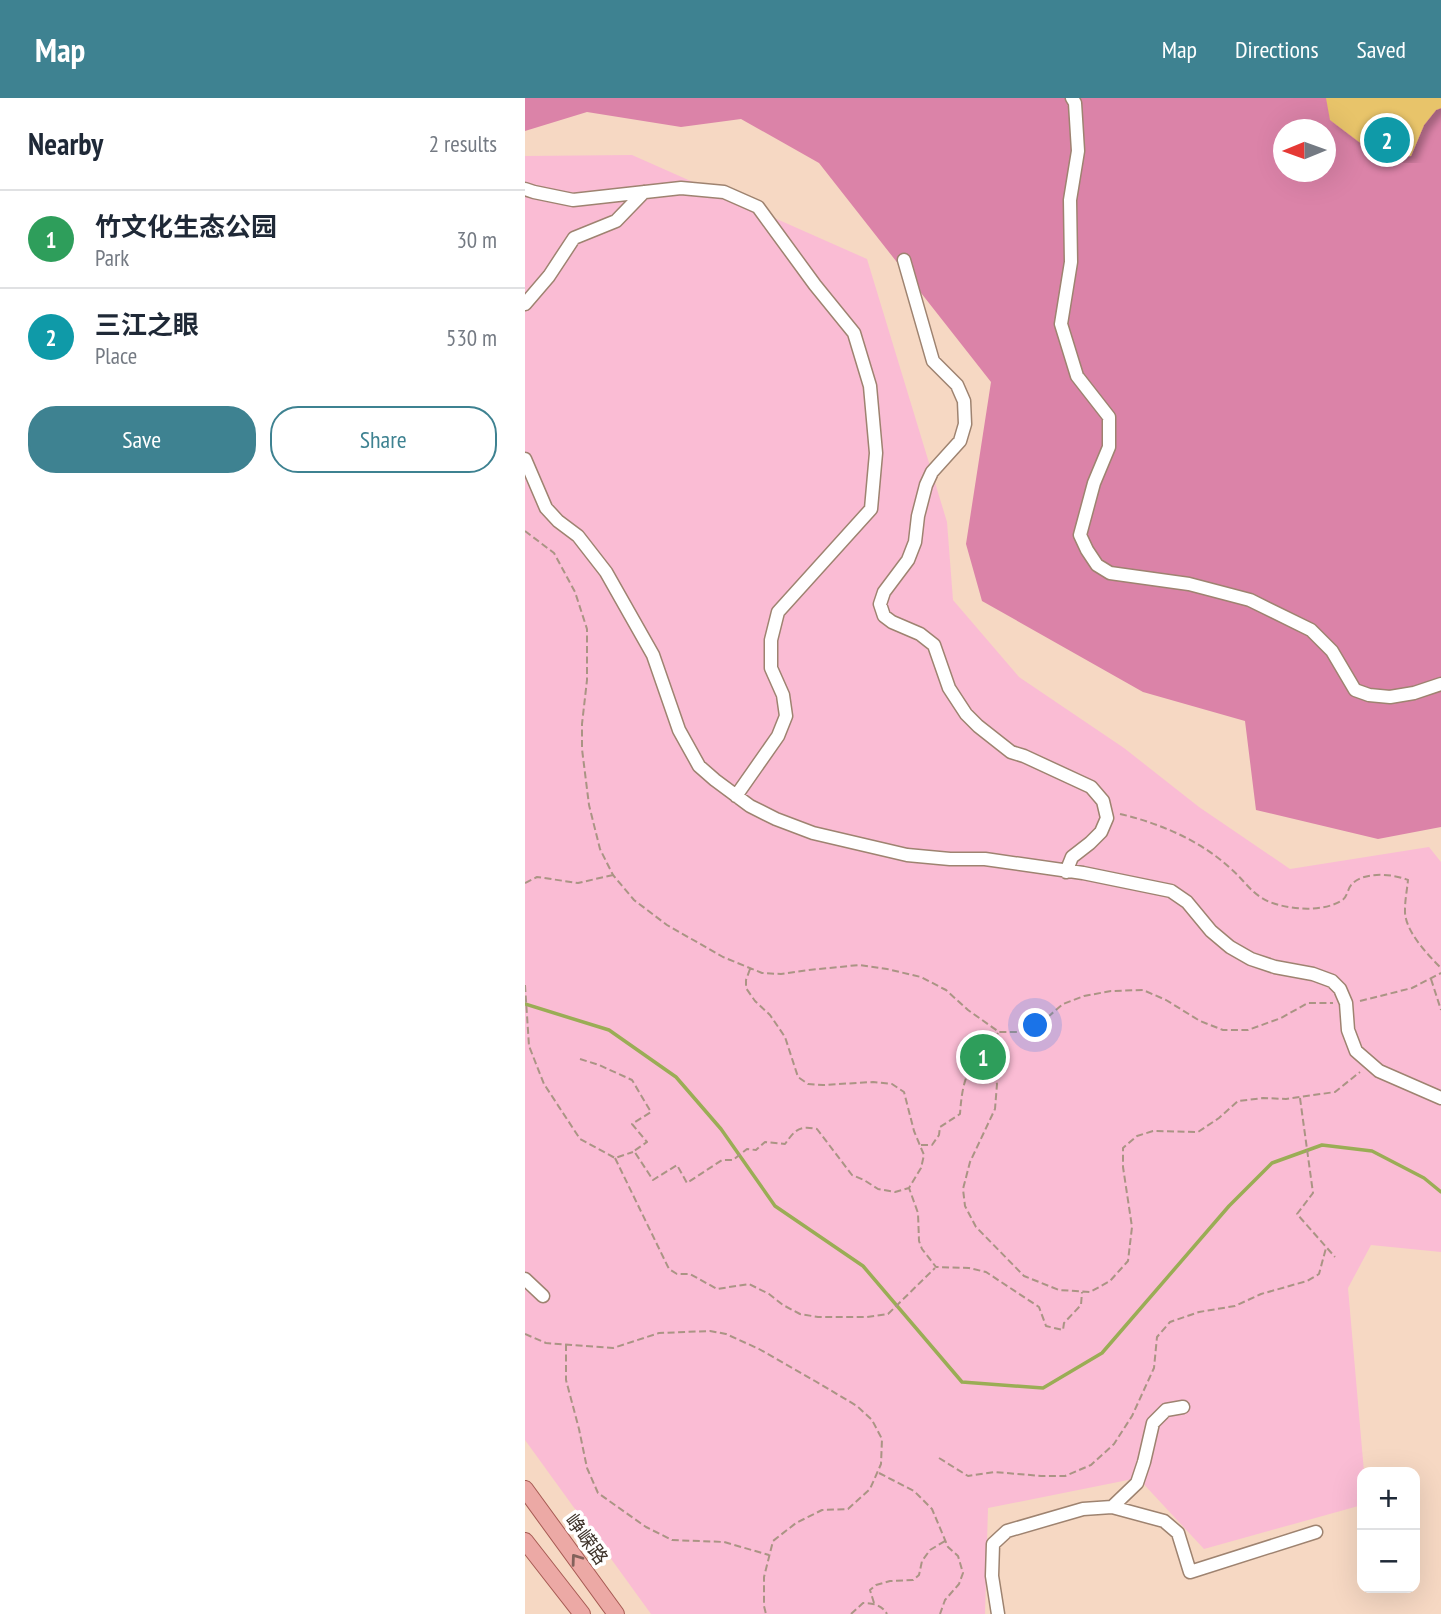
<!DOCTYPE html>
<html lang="en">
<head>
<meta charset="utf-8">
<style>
  :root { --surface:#fff; --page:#f6f6f7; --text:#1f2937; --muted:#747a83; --line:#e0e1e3; --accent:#3e8291 }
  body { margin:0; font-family:"PT Sans Narrow","Noto Sans SC",sans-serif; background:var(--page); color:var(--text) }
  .controls { position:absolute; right:21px; bottom:21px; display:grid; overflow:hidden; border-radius:14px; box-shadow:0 7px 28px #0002 }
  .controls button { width:63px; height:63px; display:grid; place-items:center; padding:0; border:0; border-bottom:2px solid var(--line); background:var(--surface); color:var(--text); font:35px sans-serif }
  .compass { position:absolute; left:748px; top:21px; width:63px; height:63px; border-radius:50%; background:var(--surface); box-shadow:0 7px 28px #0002; rotate:269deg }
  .you { position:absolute; left:511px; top:928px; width:24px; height:24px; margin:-18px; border:5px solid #fff; border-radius:50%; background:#1a73e8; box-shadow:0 0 0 10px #1a73e833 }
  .badge { display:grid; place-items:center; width:46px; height:46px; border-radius:50%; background:var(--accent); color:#fff; font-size:23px; font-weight:700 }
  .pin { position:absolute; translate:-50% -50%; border:4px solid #fff; box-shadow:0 2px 7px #0006 }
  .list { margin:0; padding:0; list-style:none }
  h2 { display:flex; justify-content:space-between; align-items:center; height:91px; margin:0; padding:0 28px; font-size:30px }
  h2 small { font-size:23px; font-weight:400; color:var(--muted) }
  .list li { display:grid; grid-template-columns:46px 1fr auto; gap:21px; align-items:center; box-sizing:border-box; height:98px; padding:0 28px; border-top:2px solid var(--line) }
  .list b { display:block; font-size:26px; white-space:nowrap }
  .list p { margin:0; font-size:23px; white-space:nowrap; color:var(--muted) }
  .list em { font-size:23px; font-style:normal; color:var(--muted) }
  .actions { display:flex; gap:14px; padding:21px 28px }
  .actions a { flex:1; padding:16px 0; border:2px solid var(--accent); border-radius:28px; text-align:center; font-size:24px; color:var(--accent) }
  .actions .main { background:var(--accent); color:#fff }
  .map { position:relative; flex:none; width:916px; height:1516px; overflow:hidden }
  header { display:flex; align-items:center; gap:42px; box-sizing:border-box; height:98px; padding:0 35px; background:var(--accent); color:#fff }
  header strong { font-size:33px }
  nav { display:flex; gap:38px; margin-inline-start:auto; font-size:24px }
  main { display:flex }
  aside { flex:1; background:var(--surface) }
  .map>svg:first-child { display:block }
  .green { fill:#fabcd4 }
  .forest { fill:#db83a8; fill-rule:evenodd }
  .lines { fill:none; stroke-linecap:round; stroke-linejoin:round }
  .stream { stroke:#9aad55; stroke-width:3.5 }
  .building { fill:#e8c46a; filter:url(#shadow) }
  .minor-casing { stroke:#9e8370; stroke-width:15 }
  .major-casing { stroke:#a65a53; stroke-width:18 }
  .path { stroke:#aa9484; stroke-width:2; stroke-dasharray:7 3.5; stroke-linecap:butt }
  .minor { stroke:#fff; stroke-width:12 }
  .major { stroke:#eca9a5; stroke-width:16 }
  .oneway { stroke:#83625b }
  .labels { text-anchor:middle; stroke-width:7; stroke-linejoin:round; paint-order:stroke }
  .street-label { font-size:19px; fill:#3d3229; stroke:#fff }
</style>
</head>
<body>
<header>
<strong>Map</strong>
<nav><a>Map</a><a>Directions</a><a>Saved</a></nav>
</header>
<main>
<aside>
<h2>Nearby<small>2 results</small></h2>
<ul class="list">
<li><span class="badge" style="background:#2e9e5b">1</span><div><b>竹文化生态公园</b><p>Park</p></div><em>30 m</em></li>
<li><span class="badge" style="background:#0f9aa8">2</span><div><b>三江之眼</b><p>Place</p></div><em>530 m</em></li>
</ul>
<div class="actions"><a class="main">Save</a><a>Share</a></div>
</aside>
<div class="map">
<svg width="916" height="1516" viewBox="0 0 916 1516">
  <defs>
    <filter id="shadow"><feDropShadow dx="5.5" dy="5.5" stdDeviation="3.5" flood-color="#0004"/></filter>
  </defs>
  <rect width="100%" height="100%" fill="#f6d8c3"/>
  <!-- green -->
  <path class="green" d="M107,57L342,161L422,424L428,502L494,579L599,650L674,709L765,771L904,749L916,764V1154L846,1147L823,1190L839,1374H837V1407L679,1451L613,1380L463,1410L460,1516H126L0,1342V58Z"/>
  <!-- forest -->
  <path class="forest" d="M0,0H916V729L853,741L731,712L720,623L618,594L457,503L441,446L466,284L294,65L216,21L156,29L62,14L0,33ZM758,32H800V74H758Z"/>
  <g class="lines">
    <!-- stream -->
    <path class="stream" d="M0,906L84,932L151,979L196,1031L250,1108L338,1168L437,1284L518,1290L577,1255L704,1108L747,1065L797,1047L847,1053L899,1080L916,1094"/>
  </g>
  <!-- building -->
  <path class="building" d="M801,0H916V10L911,12L899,27L886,58L854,59L805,22Z"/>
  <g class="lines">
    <!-- minor casing -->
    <g class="minor-casing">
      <path id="minor" d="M547,0L550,5L553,53L545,102L546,164L536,226L552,278L584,319V349L569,385L555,437L562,452L572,467L585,475L664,486L725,502L786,532L807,553L830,592L844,597L865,599L889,595L916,586
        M0,91L9,94L48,102L156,90L199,94L233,109L290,187L329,235L345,288L351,355L346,411L253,514L246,542V570L258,597L261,618L253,638L211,698
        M379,162L408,263L432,287L439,303L440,326L435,343L407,374L401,387L393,418L390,444L383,462L359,494L355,506L359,518L367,524L395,536L409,547L424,590L441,616L453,628L486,654L499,658L566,689L578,703L582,720L576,734L565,745L547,759L541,774
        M0,206L24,178L49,140L91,123L119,94
        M0,361L21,410L33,423L53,438L81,474L128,557L154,632L174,668L190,682L225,708L251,721L288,735L382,757L425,761H460L558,775L646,793L662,804L686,833L705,849L726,861L750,869L788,876L807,883L815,891L821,905L823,932L831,953L854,973L916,1000
        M0,1181L18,1198
        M587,1409L612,1385L619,1364L628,1325L641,1312L658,1309
        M473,1516L467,1478L468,1446L482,1433L558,1411L587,1409L639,1423L653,1435L665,1474L791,1434"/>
    </g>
    <!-- major casing -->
    <g class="major-casing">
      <path id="major" d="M0,1391L91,1516
        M0,1443L57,1516"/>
    </g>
    <!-- path -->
    <path class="path" d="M0,433L29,455L50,494L62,531V582L57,626V651L64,707L75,751L88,777L109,802L142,827L198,859L237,875L256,876L284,872L334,867L362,871L396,879L421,892L443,912L474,934H494L517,924L538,906L559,898L586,893L618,892L641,902L675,923L698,932H723L756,920L783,905H808
      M595,716C634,725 674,742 704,769C723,785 727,800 754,807C773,812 799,813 816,803C823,799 822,791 827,786C839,773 869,776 883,782C882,792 880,802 880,812C879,832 902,856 916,870
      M0,785L12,779L53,785L88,777
      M225,871L221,882V890L230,903L245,917L260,939L273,979L283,986L298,987L348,984L367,986L379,994L389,1033L399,1057L396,1070L384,1090L393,1115L394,1143L397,1151L411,1169L444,1170L461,1174L514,1209L521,1228L538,1232L539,1225L556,1207L557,1194
      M906,881L916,912
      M0,887L4,948L19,986L55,1041L90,1060L108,1054
      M835,903L887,890L916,875
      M473,935L465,949L466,962L472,986L470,1011L445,1064L438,1091L440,1108L451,1129L499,1178L534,1192L565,1194L585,1183L603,1163L607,1129L598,1069V1050L612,1038L628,1033L673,1034L694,1020L713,1003L738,1000L761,1001L810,994L835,974
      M55,961L74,967L107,982L126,1014L107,1026L122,1044L109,1053L128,1082L152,1067L162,1085L197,1062H208L222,1051L231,1052L240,1044L260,1046C270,1032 274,1027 292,1031L327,1077L339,1082L353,1091L370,1094L384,1090
      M775,1000L788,1095L772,1116L810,1159
      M396,1047H407L414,1037L415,1029L435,1016C436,1002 438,977 449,967C454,963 459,962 465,962
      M90,1060L144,1171L152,1176H165L192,1191L224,1186L244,1196L258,1207L275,1216L293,1219H342L363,1216L410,1170
      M0,1236L21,1245L88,1250L134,1235L185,1233L201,1236L234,1251L290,1283L332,1308L347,1322L357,1341L356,1366L345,1391L323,1411L297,1412L271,1425L248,1443L239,1479V1508L241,1516
      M41,1246V1282L54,1331L62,1370L73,1395L121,1429L147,1442L199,1444L244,1457
      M414,1360L443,1378L470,1374L516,1378H540L566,1367L589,1346L607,1318L629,1270L632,1239L645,1224L674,1214L710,1208L736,1196L782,1183L794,1176L801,1150
      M354,1375L389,1393L407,1411L423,1449L433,1458L438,1475L434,1486L420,1502L415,1516
      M349,1505L345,1492L351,1487L365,1483L388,1482L394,1477L397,1463L405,1452L420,1443
      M326,1516L338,1505C348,1505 357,1507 362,1516"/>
    <!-- minor -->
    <use href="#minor" class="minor"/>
    <!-- major -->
    <use href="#major" class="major"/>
  </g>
  <!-- one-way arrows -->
  <defs><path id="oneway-chevron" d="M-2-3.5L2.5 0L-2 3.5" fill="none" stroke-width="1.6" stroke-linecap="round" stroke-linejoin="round" transform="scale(1.75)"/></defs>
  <use class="oneway" href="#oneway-chevron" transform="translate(51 1461) rotate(-126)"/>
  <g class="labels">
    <!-- street labels -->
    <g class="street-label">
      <text transform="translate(62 1441) rotate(54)" y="7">峥嵘路</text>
    </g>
  </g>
</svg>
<div class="controls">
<button>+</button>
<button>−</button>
</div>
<svg class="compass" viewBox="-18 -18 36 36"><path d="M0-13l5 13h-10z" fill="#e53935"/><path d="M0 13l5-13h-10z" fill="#747a83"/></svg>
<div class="you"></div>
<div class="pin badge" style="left:458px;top:959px;background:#2e9e5b">1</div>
<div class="pin badge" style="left:862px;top:42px;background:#0f9aa8">2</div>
</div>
</main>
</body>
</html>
